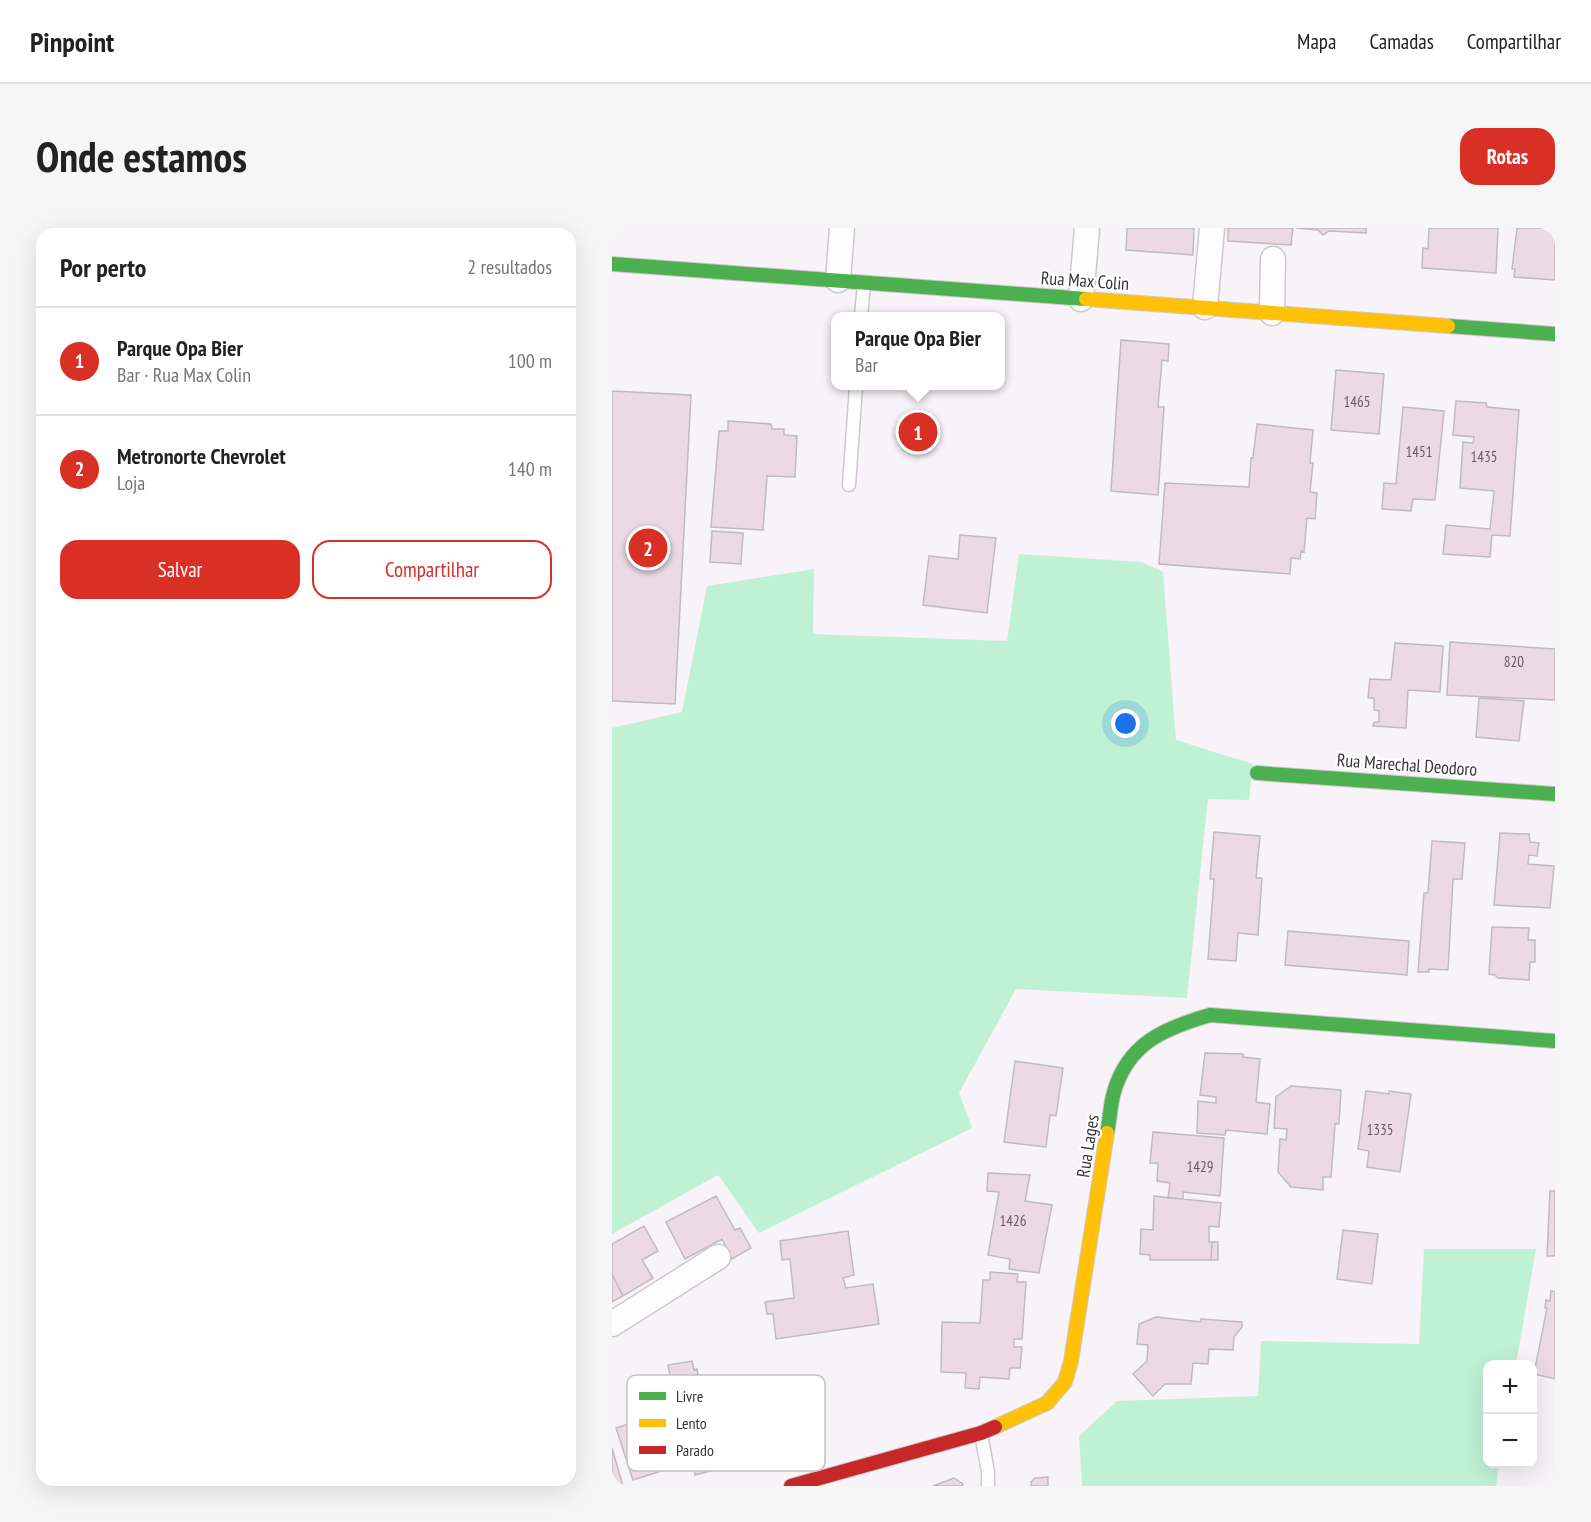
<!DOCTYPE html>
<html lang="pt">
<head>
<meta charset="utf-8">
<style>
  :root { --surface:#fff; --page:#f6f6f6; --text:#222; --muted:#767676; --line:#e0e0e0; --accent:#d93025 }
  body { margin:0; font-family:"PT Sans Narrow",sans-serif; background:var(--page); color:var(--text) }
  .controls { position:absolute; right:18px; bottom:18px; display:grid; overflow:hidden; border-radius:12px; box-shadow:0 6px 24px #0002 }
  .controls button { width:54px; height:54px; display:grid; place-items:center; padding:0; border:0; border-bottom:2px solid var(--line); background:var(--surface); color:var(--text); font:30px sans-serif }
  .you { position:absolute; left:514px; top:496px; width:21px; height:21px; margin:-15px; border:4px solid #fff; border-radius:50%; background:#1a73e8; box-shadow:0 0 0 9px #1a73e833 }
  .badge { display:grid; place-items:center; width:39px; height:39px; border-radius:50%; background:var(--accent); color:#fff; font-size:20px; font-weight:700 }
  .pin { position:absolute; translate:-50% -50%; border:3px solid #fff; box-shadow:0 2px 6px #0006 }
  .popup { position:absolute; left:219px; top:84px; width:174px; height:78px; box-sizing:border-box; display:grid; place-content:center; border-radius:12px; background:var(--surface); filter:drop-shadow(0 2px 4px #0005); font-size:20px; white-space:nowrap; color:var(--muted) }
  .popup b { font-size:22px; color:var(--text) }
  .popup::after { content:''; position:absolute; left:50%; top:100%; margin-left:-12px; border:12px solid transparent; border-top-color:var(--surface) }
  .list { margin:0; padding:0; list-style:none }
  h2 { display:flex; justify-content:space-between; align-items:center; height:78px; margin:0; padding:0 24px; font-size:26px }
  h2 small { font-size:20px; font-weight:400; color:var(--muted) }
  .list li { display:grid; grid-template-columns:39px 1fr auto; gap:18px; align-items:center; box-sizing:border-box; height:108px; padding:0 24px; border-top:2px solid var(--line) }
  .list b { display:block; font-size:22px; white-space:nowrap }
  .list p { margin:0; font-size:20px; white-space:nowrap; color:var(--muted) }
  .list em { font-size:20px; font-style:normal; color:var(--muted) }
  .actions { display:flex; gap:12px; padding:18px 24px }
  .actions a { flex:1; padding:14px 0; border:2px solid var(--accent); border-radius:18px; text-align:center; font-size:21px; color:var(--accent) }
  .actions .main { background:var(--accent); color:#fff }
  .map { position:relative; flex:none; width:943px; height:1258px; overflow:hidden; border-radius:18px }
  header { display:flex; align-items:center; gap:36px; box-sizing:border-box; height:84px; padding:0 30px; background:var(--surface); border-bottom:2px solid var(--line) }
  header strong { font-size:28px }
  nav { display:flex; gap:33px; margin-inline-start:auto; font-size:21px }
  .intro { display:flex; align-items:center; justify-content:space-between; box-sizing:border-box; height:144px; padding:0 36px }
  h1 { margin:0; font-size:42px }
  .button { padding:15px 27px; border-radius:18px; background:var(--accent); color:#fff; font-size:21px; font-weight:700 }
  main { display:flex; gap:36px; padding:0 36px }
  aside { flex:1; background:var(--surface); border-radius:18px; box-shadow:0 6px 24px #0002 }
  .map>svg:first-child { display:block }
  .green { fill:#c0f1d5 }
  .building { fill:#ebdae3; stroke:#bfbbbe; stroke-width:1.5 }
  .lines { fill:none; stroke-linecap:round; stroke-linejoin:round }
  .lane-casing { stroke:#ccc9cc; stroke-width:15 }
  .street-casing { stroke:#ccc9cc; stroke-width:27 }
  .fast-casing { stroke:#ccc9cc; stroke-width:16 }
  .slow-casing { stroke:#ccc9cc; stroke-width:16 }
  .jam-casing { stroke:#ccc9cc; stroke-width:16 }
  .lane { stroke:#fefdfe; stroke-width:12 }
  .street { stroke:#fefdfe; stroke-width:24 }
  .fast { stroke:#4caf50; stroke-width:14 }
  .slow { stroke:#ffc107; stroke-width:14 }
  .jam { stroke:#c62828; stroke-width:14 }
  .labels { text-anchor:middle; stroke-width:4.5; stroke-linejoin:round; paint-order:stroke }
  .number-label { font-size:15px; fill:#645e63 }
  .street-label { font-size:18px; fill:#373438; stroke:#fff }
  .key { fill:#fff; stroke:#c3c2c3; stroke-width:1.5 }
  .key-label { font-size:16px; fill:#373438 }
</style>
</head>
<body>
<header>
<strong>Pinpoint</strong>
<nav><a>Mapa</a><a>Camadas</a><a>Compartilhar</a></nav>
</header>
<div class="intro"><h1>Onde estamos</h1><a class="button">Rotas</a></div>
<main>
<aside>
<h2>Por perto<small>2 resultados</small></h2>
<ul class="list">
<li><span class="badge">1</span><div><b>Parque Opa Bier</b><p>Bar · Rua Max Colin</p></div><em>100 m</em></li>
<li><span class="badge">2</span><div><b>Metronorte Chevrolet</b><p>Loja</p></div><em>140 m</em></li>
</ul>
<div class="actions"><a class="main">Salvar</a><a>Compartilhar</a></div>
</aside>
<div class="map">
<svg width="943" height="1258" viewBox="0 0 943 1258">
  <rect width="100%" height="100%" fill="#f8f3f8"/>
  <!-- green -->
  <path class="green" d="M407,326L530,334L551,344L564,512L641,536L637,572L596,571L575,770L404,761L347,865L360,900L147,1005L106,947L0,1006V500L70,484L95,358L202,341L201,406L395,413Z
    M812,1021H924L904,1136H876V1236H887L884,1258H470L467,1208L505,1173L646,1168L649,1113L807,1116Z"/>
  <!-- building -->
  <path class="building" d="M515,0H582L581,27L514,22Z
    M616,0H681L679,17L616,13Z
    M684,0H754V5L717,3L711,7L706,2Z
    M817,0H886L884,45L810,40L811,20L816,21Z
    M905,0H943V52L902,49L903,41H900Z
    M509,112L557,116L556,133L550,132L546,179H552L546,267L499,263Z
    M724,142L772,146L767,206L719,202Z
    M0,163L79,167L63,476L0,473Z
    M844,173L874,175L875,179L907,182L898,308L880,307L878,329L831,326L834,297L878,301L882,263L848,260L851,214L861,215L862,209L841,207Z
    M791,179L832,183L823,272L801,271L799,283L770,281L772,255L784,256Z
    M116,193L159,196L160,201H172V207L185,208L183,249L155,248L151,302L99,299L107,203H116Z
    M645,196L701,202L698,235H701L698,264L705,265L703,291L695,290L692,324L689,323L688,331L679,330L678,346L547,336L553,255L637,259L639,230H641Z
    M100,303L131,305L129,336L98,334Z
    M348,307L384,310L375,385L311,377L317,328L346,331Z
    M838,414L943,421V472L835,467Z
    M783,415L831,418L828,464L796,462L794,500L761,498L762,494H767V483L762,482V470H756L758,451L779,452Z
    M867,470L912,473L907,513L864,509Z
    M602,604L648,608L644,650H650L646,707L626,705L624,733L596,731L602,651H598Z
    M888,605L917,606L918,614L927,615L925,628L917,627L916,636L942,638L938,680L882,677Z
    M820,613L853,615L850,651H841L836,742L817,741V744H806L812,665H816Z
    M880,699L917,700L916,712H923V734H918L917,752L886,750L883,747L877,746Z
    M676,703L797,713L795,747L673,737Z
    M593,825L631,826V829L648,831L644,874L658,876L655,906L614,902L613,907L585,905L586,873L604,875V869L588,867Z
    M403,833L451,840L444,888L438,887L434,919L392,914Z
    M679,858L729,862L727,896H723L719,949H711V962L679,959L666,944L668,911L674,912L675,901L662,900L664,869Z
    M754,863L777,866V863L799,866L788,944L755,939L757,923L746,921Z
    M541,904L612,910L608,968L571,964V971L556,970L558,955L545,953L546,935H538Z
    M376,945L418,947L413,973L440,977L427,1045L397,1041L398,1031L376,1027L387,964L375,963Z
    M938,963H943V1028H935Z
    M104,968L123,1002L128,1000L139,1020L120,1031L110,1011L73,1031L54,994Z
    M542,968L609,975L607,999L597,998V1014H600L599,1032H538V1027L528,1026L529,1001L541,1002Z
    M32,998L46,1023L30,1032L41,1050L11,1068L0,1046V1016Z
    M731,1002L766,1006L760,1056L725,1051Z
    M236,1003L242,1047L231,1050L234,1060L261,1056L267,1096L164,1111L161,1086H155L153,1074L182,1070L178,1031L170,1032L168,1013Z
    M600,1014H606V1032H599Z
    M378,1044L406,1046L405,1054H414L410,1111H402V1119H410L408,1140H398L397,1151L368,1149L367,1161L353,1160L354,1145L329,1144L330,1094L368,1095L371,1052H378Z
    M0,1046L11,1068L0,1074Z
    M939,1063L943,1064V1151L922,1146L935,1080H933L934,1072L938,1073Z
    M544,1089L589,1094V1091L630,1094V1099L622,1109L621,1122L597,1121L596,1136L581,1135L579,1156H553L541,1168L521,1146L535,1133L536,1117L525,1116L527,1096Z
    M80,1133L82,1142L85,1141L91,1173L64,1179L56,1137Z
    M122,1176L128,1195L89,1206L84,1186Z
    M48,1186L65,1238L21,1252L4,1200Z
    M118,1202L129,1235L83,1247L76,1210L87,1207L88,1210Z
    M0,1220L11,1258H0Z
    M436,1249V1258H419V1254L423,1250Z
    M342,1250L351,1256L350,1258H321Z"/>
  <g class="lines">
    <!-- lane casing -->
    <g class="lane-casing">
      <path id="lane" d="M249,88L252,56
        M237,257L244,158
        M369,1206L376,1244V1258"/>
    </g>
    <!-- street casing -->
    <g class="street-casing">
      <path id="street" d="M226,52L230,0
        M469,71L475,0
        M593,79L600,0
        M660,85L661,31
        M0,1096L106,1029"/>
    </g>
    <!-- fast casing -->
    <g class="fast-casing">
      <path id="fast" d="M0,36L474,71
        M836,98L943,106
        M645,545L943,566
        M495,905C498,892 498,877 502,864C516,815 553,800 598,787L943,813"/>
    </g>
    <!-- slow casing -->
    <g class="slow-casing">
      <path id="slow" d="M474,71L836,98
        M383,1199L435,1175L453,1154L459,1133L495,905"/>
    </g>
    <!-- jam casing -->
    <g class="jam-casing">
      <path id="jam" d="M179,1258L369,1205L383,1199"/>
    </g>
    <!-- lane -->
    <use href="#lane" class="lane"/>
    <!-- street -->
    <use href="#street" class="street"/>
    <!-- fast -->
    <use href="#fast" class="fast"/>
    <!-- slow -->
    <use href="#slow" class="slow"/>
    <!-- jam -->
    <use href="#jam" class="jam"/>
  </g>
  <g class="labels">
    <!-- number labels -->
    <g class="number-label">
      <text x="745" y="179">1465</text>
      <text x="807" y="229">1451</text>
      <text x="872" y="234">1435</text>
      <text x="902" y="439">820</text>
      <text x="768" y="907">1335</text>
      <text x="588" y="944">1429</text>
      <text x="401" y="998">1426</text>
    </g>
    <!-- street labels -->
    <g class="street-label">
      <text transform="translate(473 53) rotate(4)" y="6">Rua Max Colin</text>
      <text transform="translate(795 537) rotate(4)" y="6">Rua Marechal Deodoro</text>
      <text transform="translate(476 918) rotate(-81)" y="6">Rua Lages</text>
    </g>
  </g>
  <!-- legend -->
  <rect x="15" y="1147" width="198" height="96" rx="9" class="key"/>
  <rect x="27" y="1164" width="27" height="8" fill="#4caf50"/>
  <rect x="27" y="1191" width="27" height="8" fill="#ffc107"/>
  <rect x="27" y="1218" width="27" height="8" fill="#c62828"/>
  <g class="key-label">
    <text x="64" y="1174">Livre</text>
    <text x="64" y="1201">Lento</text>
    <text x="64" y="1228">Parado</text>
  </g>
</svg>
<div class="controls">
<button>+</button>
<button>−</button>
</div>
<div class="you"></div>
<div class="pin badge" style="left:306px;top:204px">1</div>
<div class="popup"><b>Parque Opa Bier</b>Bar</div>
<div class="pin badge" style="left:36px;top:320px">2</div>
</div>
</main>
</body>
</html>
